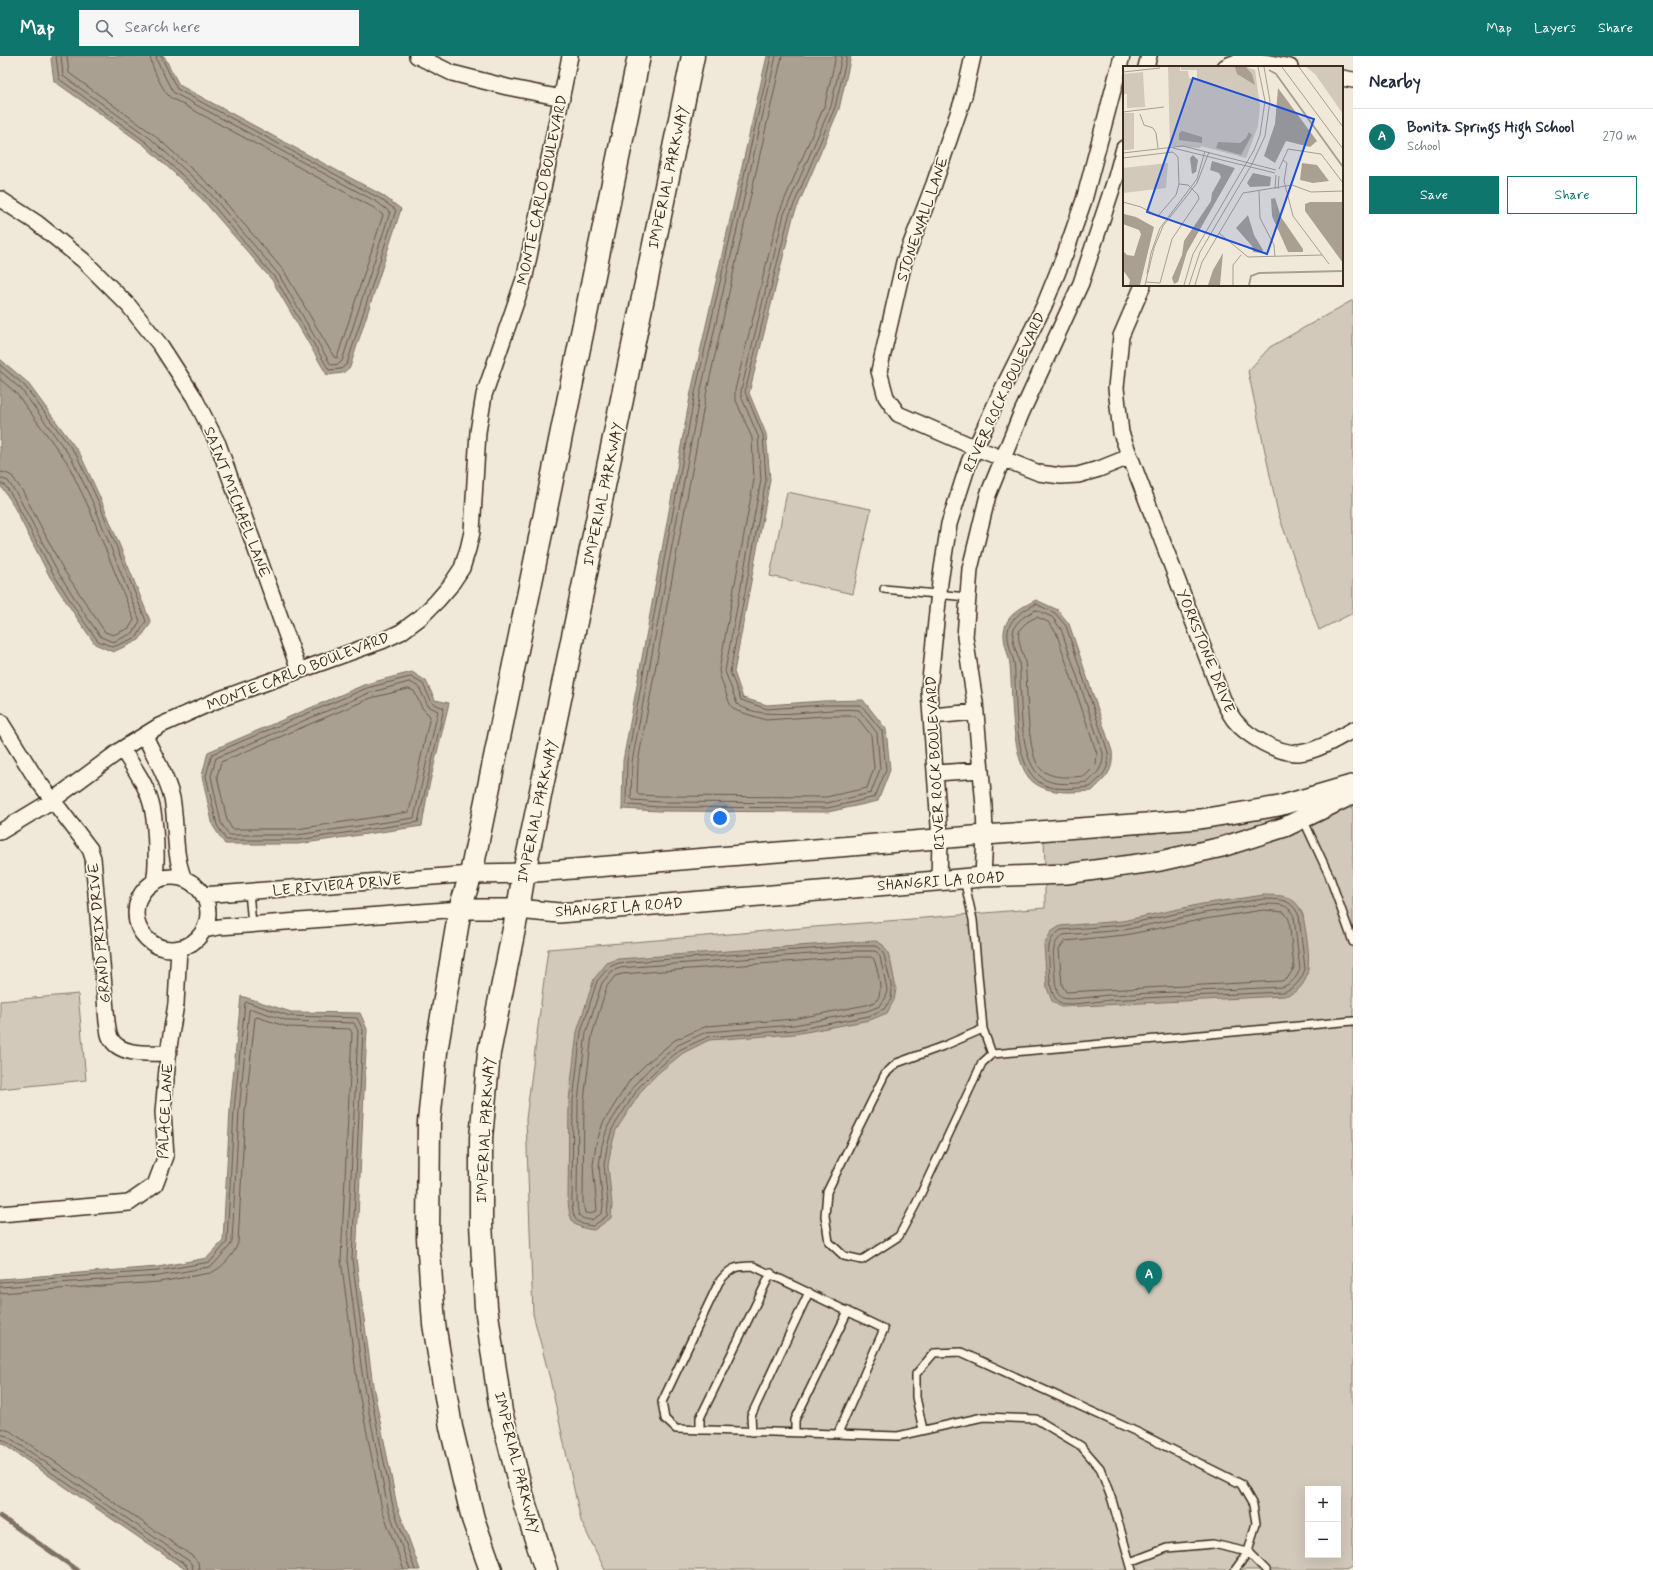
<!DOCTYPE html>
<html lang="en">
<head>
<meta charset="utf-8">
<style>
  :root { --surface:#fff; --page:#f6f6f7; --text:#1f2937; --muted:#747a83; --line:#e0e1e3; --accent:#0f766e }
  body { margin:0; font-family:Mynerve,sans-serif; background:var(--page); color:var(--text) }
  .controls { position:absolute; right:12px; bottom:12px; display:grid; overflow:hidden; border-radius:0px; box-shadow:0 4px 16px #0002 }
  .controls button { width:36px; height:36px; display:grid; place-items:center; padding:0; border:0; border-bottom:1px solid var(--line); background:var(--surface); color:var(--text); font:20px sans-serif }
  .you { position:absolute; left:720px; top:762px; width:14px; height:14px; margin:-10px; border:3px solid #fff; border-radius:50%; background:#1a73e8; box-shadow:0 0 0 6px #1a73e833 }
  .badge { display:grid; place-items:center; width:26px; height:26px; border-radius:50%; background:var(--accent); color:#fff; font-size:13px; font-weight:700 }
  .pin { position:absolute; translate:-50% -33px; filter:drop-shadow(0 1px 2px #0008) }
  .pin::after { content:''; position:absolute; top:21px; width:14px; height:12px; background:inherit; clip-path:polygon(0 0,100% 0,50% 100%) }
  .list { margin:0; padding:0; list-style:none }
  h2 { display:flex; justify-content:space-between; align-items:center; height:52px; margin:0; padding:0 16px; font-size:17px }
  h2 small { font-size:13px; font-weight:400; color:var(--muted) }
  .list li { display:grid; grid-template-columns:26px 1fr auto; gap:12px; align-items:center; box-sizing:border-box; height:56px; padding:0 16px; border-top:1px solid var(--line) }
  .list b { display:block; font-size:15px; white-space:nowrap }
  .list p { margin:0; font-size:13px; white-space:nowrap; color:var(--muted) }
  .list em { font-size:13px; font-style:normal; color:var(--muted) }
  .actions { display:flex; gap:8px; padding:12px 16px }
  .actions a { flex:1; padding:9px 0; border:1px solid var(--accent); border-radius:0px; text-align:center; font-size:14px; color:var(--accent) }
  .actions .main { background:var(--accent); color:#fff }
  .icon { flex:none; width:22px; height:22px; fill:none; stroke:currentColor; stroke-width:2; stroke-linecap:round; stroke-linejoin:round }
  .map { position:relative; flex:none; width:1353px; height:1514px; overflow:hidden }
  header { display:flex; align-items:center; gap:24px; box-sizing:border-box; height:56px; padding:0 20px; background:var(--accent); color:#fff }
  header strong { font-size:19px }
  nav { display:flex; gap:22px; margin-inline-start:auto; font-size:14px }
  .search { width:280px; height:36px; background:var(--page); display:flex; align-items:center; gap:10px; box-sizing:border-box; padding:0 14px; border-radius:0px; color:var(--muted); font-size:15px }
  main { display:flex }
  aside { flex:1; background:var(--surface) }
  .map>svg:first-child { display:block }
  .green { fill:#d2c9ba; stroke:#867a6c; fill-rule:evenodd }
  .water { fill:#aaa091; stroke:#7e7163 }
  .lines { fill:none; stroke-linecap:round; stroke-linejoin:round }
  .shore { stroke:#67594c; stroke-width:1 }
  .stream { stroke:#7e7163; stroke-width:4.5 }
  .service-casing { stroke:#3b2a1e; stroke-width:10 }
  .minor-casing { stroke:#3b2a1e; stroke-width:18 }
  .tertiary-casing { stroke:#3b2a1e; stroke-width:22 }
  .primary-casing { stroke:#3b2a1e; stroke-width:25 }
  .service { stroke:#fcf5e5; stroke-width:7 }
  .minor { stroke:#fcf5e5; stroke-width:15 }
  .tertiary { stroke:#fcf5e5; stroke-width:19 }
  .primary { stroke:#fcf5e5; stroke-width:22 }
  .labels { text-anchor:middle; stroke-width:3.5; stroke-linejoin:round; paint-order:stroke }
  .street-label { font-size:15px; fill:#3b2a1e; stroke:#fcf5e5 }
  .inset-river { fill:none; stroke:#aaa091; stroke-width:2 }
  .inset-road { fill:none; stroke:#a89d8e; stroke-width:1 }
  .view { fill:#1d4ed8; fill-opacity:0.15; stroke:#1d4ed8; stroke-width:2 }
  .inset-edge { fill:none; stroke:#3b2a1e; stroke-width:2 }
</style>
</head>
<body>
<header>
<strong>Map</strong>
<div class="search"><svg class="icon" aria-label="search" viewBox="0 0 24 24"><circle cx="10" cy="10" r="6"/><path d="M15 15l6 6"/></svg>Search here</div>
<nav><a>Map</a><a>Layers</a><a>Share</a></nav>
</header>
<main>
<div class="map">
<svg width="1353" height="1514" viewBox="0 0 1353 1514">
  <rect width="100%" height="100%" fill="#f0e9d9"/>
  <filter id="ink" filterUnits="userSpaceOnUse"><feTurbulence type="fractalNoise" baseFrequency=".025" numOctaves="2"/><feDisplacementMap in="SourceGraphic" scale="8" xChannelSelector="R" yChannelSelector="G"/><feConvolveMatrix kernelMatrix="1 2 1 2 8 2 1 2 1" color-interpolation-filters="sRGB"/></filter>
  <g filter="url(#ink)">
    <!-- green -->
    <path class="green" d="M1353,244V557L1319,574L1278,457L1248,315L1270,291Z
      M787,436L871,453L853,538L770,520Z
      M1353,748V1511L1345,1514H605L581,1465L550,1323L533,1258L526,1063L548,893L1045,852V827L1067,826L1162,815L1224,800ZM1308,1433H1338V1499H1308Z
      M1301,753C1244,782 1178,794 1115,802C1092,805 1068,808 1045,809L1044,784C1127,778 1222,777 1301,753Z
      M78,938L86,1024L0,1033V945Z"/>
    <!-- water -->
    <path class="water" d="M53,0H164L179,29L382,139L401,153L350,311L343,317L327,319L272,224L202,143L144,89L54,25L51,3Z
      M767,0H851L839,53L793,161L749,337L766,378L770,424L734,616L743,642L767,649L823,645L863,644L886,673L890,714L878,745L828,756L659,755L622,753L623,705L691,336Z
      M0,303L27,326L80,398L102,446L151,567L139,584L113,596L95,588L77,562L50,521L11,445L0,429Z
      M1036,544L1058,554L1069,568L1112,695C1114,716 1106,721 1092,735C1072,736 1050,739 1033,726C1010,707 1013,639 1010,609C1009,597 1001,584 1005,571C1009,557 1024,550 1036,544Z
      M412,616L426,625L435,644L449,647L428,734L422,770L298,788H225L213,770L202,720L208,696L366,628Z
      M1264,839C1284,840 1294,838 1303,859C1306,881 1317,921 1296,935C1292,938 1287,939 1284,940L1061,951L1052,945L1047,932L1044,889L1051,876L1060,870L1122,865L1202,848Z
      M876,885L883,889L888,897L891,907L896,933L894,944L887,957L870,964L795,978L709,984L683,997L657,1018L642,1034L616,1074L611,1092L608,1110L612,1149L611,1162L594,1174C572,1171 570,1166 568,1145L569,1044L577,976L594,923L607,907L618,903L853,886Z
      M241,940L291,956L360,957L367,973L356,1203L373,1330L397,1450L420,1514H186L0,1386V1223L158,1211L207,1202L223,1185L230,1054Z"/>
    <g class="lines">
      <!-- shore -->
      <path class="shore" d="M56,0L59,23L146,86L205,140L275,222L329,314L341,313L347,308L396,154L379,142L177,33L161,0
        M61,0L63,20L150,82L209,136L279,219L331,309L339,308L342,305L390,156L377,146L174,37L171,33L157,5L156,0
        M67,0L69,17L153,78L213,132L284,215L334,301L337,302L383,159L374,152L171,42C163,36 151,10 150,0
        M771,0L695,337L627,705L626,747L628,749L660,751L828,752L875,741L886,714L882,675L861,649H823L767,653L741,644L730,616L766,424L763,379L745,336L789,160L835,51L847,0
        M776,0L700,338L632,706L631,742L633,744L660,746L827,747L871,737L880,713L877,677L859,654C824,650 765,668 737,648L725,615L761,424L758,380L741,340V335L784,158L831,50L842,0
        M782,0L706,339L638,706L637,737L639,739L660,740L826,741L867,732L874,712L871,679L856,660H824L766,664L737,655L732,651L729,646L720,620L719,614L754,424L752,382L735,342V334L779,157L825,48L836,0
        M0,309L24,329L77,400L99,447L146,565L137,581L113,591L98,585L80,560L54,519L14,443L5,429L0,427
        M0,315L21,333L72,403L94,449L140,565L133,577L113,586L101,581L84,557L58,516L18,440L8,425L0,422
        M0,323L16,337L67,406L89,452L134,564L129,572L113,579L105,576L63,513L23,436L12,420L6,417L0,416
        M1036,548L1055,557L1066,570L1108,696C1110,713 1103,720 1090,731C1077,732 1063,734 1050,731C1013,723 1017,654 1015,625C1015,619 1015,613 1014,607C1012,596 1005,583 1009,571C1013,560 1026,553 1036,548Z
        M1036,554L1052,561L1061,573L1103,697C1104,710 1098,717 1088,726C1076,727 1062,729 1051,726C1018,718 1022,650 1020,624C1020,618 1020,612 1019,606C1017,595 1010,584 1014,573C1016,564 1028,558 1036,554Z
        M1037,561L1048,566L1056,576L1097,698L1096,709L1085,720C1070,721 1050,724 1039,711C1026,693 1028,630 1025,606C1023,596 1017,586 1019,576C1021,569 1031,563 1037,561Z
        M411,621L423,628L432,647L444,652L418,766L298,784H226L217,769L206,720L212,698L367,632Z
        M410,626L419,631L428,650L438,655L414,762L297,779H229L221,767L211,720L216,702L369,637Z
        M409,633L414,635L422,652L430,660L409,756L297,773H232L227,764L217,720L221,706L371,642Z
        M1264,843C1281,844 1291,842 1299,860L1305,913C1301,925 1295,932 1283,936C1225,939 1167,940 1110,944C1100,945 1068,950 1061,947C1048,941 1050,917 1049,905C1048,890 1048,883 1061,874L1123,869L1203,852Z
        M1264,848C1278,849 1288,846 1294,861L1300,913C1296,923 1291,928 1282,931C1225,934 1168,936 1112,939C1101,939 1071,945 1063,942C1054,939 1055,916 1054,908C1053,896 1052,887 1063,879L1124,874L1204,857Z
        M1264,854L1284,856L1289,863L1294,912L1287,923L1281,925L1066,936L1062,929L1059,893L1065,885L1125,879L1205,863Z
        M853,890H875L880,892L884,899L892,933L891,943L884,953L869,960L795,974L708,981L681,993L655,1015L639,1031L612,1073L607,1091L604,1109L608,1149L607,1160L593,1170C574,1168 573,1162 572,1145L573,1045L581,976L597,925L609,911L619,907Z
        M853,895H874L877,896L880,901L887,933L886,941L880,950L867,955L794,969L706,976L678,989L651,1011L635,1028L608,1070L602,1089L599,1110L603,1149L602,1157L592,1164C577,1163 578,1158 577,1145L578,1045L586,977L602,927L612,915L620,912Z
        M854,901H871L874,903C877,912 884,936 877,944C874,947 869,948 866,949L794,963L707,970L675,984L647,1007L630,1024L603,1067L596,1088L593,1109L597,1154L591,1158L585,1157L583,1145L584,1045L592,979L607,930L615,920L622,918Z
        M0,1226L158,1215L210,1206L227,1186L234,1054L245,947L247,946L290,960L357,962L363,974L352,1203L369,1330L393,1451L415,1514
        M0,1231L159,1220L209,1211L214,1208L229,1191L232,1186L239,1055L249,954L252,953L289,965L354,967L358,975L347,1204L364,1331L388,1452L410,1514
        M0,1237L159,1226L210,1217C221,1214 235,1197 238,1187L245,1055L255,962L257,961L288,971L350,973L352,977L341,1204L358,1332L382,1453L404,1514
        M0,1372L10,1375L192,1500L198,1506L199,1514
        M0,1378L7,1380L189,1505L192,1509L193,1514
        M0,1383L4,1384L186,1509L188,1514"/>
      <!-- stream -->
      <path class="stream" d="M0,1460L77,1514"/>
      <!-- service casing -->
      <g class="service-casing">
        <path id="service" d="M884,533L967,541
          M1303,763L1329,819L1353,886
          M964,823L973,864L983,973L992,998L1353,965
          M249,836L252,868
          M983,973L946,989L897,1007L885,1018L827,1136L825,1160L829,1186L844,1200L862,1204L899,1180L916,1148L982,1007L992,998
          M700,1374V1362L771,1217
          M923,1374L916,1341V1318L934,1297L961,1296L1137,1376L1241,1428L1253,1449L1256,1467L1248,1496L1235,1514
          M752,1376L751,1360L809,1236
          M795,1376V1364L848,1255
          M838,1377L884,1273L753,1210C735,1210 730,1212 719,1226L662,1346L665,1363L676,1373L898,1380L983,1361L1036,1363L1081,1390L1100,1412L1112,1444L1132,1514
          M1130,1506L1167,1492L1213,1488L1248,1496L1266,1514"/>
      </g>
      <!-- minor casing -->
      <g class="minor-casing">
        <path id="minor" d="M417,0L452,17L507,31L562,42
          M973,0L964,40L934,128L904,206L879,315L886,341L898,358L976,392L1039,417L1061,420L1078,419L1099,413L1129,401
          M1146,11L1149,0
          M1225,11C1242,0 1271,7 1290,11
          M1342,22L1353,24
          M0,143L37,167L83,204L129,250L161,290L194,341L218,388L299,614
          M1143,229L1121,280L1116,332L1121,377L1224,646C1227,652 1230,659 1235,665C1247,680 1278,698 1299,697C1318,695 1336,683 1353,674
          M932,660L975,656
          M0,665L35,721L90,793L93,802L107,966C108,970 108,977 110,981C119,1001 151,997 169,997
          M145,680C154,700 167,720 172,742C177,768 173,798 184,823
          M122,693C132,709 145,726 150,744C156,761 158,808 154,826
          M936,717L981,714
          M0,776L53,744L122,693L159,670L220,643L382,585L401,576L421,561L437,545L450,530L462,512L468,493L472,476L478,376L484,339L525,220L570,0
          M983,821L985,779L984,750L975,646L965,581L970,513L988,439L1021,358L1081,227L1116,121L1124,92
          M136 857a36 36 0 1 1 72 0a36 36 0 1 1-72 0Z
          M939,825L940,783L929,634L940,526L949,468L969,406L1000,338L1044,250L1065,198L1084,144L1122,0
          M203,839L471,818
          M204,874L219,871L460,853
          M0,1158L129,1147L155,1129L166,1100L163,1056L169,991L176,948L179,892"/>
      </g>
      <!-- tertiary casing -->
      <g class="tertiary-casing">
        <path id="tertiary" d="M471,818L524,817L985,779L1200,763L1279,750L1351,729
          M460,853H518L559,857L983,821L1066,818L1160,805L1222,791L1285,771L1353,738"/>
      </g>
      <!-- primary casing -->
      <g class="primary-casing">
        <path id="primary" d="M491,1514L473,1463L451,1371L434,1268L428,1182L429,1066L436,996L460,853L471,818L639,0
          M546,1514L525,1449L501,1356L486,1251L481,1168V1082L489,997L518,853L524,817L693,0"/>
      </g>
      <!-- service -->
      <use href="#service" class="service"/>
      <!-- minor -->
      <use href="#minor" class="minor"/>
      <!-- tertiary -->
      <use href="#tertiary" class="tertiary"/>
      <!-- primary -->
      <use href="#primary" class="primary"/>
    </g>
  </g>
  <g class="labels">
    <!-- street labels -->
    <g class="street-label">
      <text transform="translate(668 121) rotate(-78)" y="5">IMPERIAL PARKWAY</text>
      <text transform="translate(542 134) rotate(-78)" y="5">MONTE CARLO BOULEVARD</text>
      <text transform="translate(922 163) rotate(-71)" y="5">STONEWALL LANE</text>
      <text transform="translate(1004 336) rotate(-65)" y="5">RIVER ROCK BOULEVARD</text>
      <text transform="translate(603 438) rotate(-78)" y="5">IMPERIAL PARKWAY</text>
      <text transform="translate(237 446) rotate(69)" y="5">SAINT MICHAEL LANE</text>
      <text transform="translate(1206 595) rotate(68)" y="5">YORKSTONE DRIVE</text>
      <text transform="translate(298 615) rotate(-21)" y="5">MONTE CARLO BOULEVARD</text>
      <text transform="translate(935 707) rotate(-93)" y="5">RIVER ROCK BOULEVARD</text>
      <text transform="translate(537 755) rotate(-78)" y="5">IMPERIAL PARKWAY</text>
      <text transform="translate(941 825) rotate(-4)" y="5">SHANGRI LA ROAD</text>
      <text transform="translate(337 829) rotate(-5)" y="5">LE RIVIERA DRIVE</text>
      <text transform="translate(619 851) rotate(-4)" y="5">SHANGRI LA ROAD</text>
      <text transform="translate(99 877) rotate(-95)" y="5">GRAND PRIX DRIVE</text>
      <text transform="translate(165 1055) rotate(-87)" y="5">PALACE LANE</text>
      <text transform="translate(485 1074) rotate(-87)" y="5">IMPERIAL PARKWAY</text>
      <text transform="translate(517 1407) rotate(76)" y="5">IMPERIAL PARKWAY</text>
    </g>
  </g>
  <!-- overview -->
  <g transform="translate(1123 10)">
    <rect width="220" height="220" fill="#f0e9d9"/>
    <path d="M45,1H57V5H65L66,12H74V4H58V1H124L132,4L137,40L135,60L123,92L78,80L77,82L47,80ZM183,1H220V48L192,8ZM20,6L22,41L4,42V28H0V8ZM0,47H11V83L4,84H0ZM45,97L43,122L0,127V102Z" fill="#d2c9ba"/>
    <path d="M112,1H123L129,8L132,19L114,8ZM155,22L194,75L187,81L163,75L152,97L141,90L152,58ZM59,65L79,71V77L56,74V67ZM126,66L129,69L118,89L93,82L95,76L117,77L123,72ZM70,89L75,94L73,106L69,108L67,92ZM89,95L112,102L64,186L55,216L51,218L49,212L59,189L61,175L88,135L89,127L98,111L96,107L87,104ZM179,97L194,99L206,115L190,117L177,114ZM130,107L148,111L147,120L127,121L124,117ZM152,132L158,151L180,183V186H165L149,150L148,133ZM187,136H220V197L182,145V138ZM1,148L13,151L31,161L17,219H6L7,214L0,204V185L4,189L11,190L18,168L16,164L0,158ZM125,149L131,169L140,184L139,187L130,186L129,180L113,162ZM100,187L97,219H85L90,204Z" fill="#aaa091"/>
    <path class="inset-river" d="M146,4L153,8L220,101M126,219L128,210L136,207L220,205"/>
    <path class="inset-road" d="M159,1L220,83M176,1L220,61M0,6L37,2M0,46L41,41M17,48L21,59L30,62L33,67L35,82M50,82L152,107M0,87L60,80L153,104M0,92L50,86L55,91L56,118L53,129L35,150L18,141L0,136M160,94L164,97L161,115L170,150L206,198M156,103L165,83L198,88L220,117M152,123L153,109M155,123L156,110M136,124L137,152L151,179L152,191M96,167L125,191L199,189M24,208L28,187L37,162L74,113L82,85M23,216L37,217L49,173L76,133L75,129L65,119L56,118M22,219L31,182L40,160L74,117L86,86M61,219L70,188L131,84L137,69L142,35L135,1M66,219L77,186L129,98L142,70L147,35L141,1M72,219L79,196L120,127L169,119L188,126L220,125M110,219V199L118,189"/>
    <path class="view" d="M70,12L191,53L144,188L24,146Z"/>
    <rect width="220" height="220" class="inset-edge"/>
  </g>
</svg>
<div class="controls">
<button>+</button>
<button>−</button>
</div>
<div class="you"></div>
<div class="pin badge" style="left:1149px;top:1238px">A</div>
</div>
<aside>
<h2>Nearby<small></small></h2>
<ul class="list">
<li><span class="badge">A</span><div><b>Bonita Springs High School</b><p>School</p></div><em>270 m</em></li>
</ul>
<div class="actions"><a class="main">Save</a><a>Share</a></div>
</aside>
</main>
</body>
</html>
